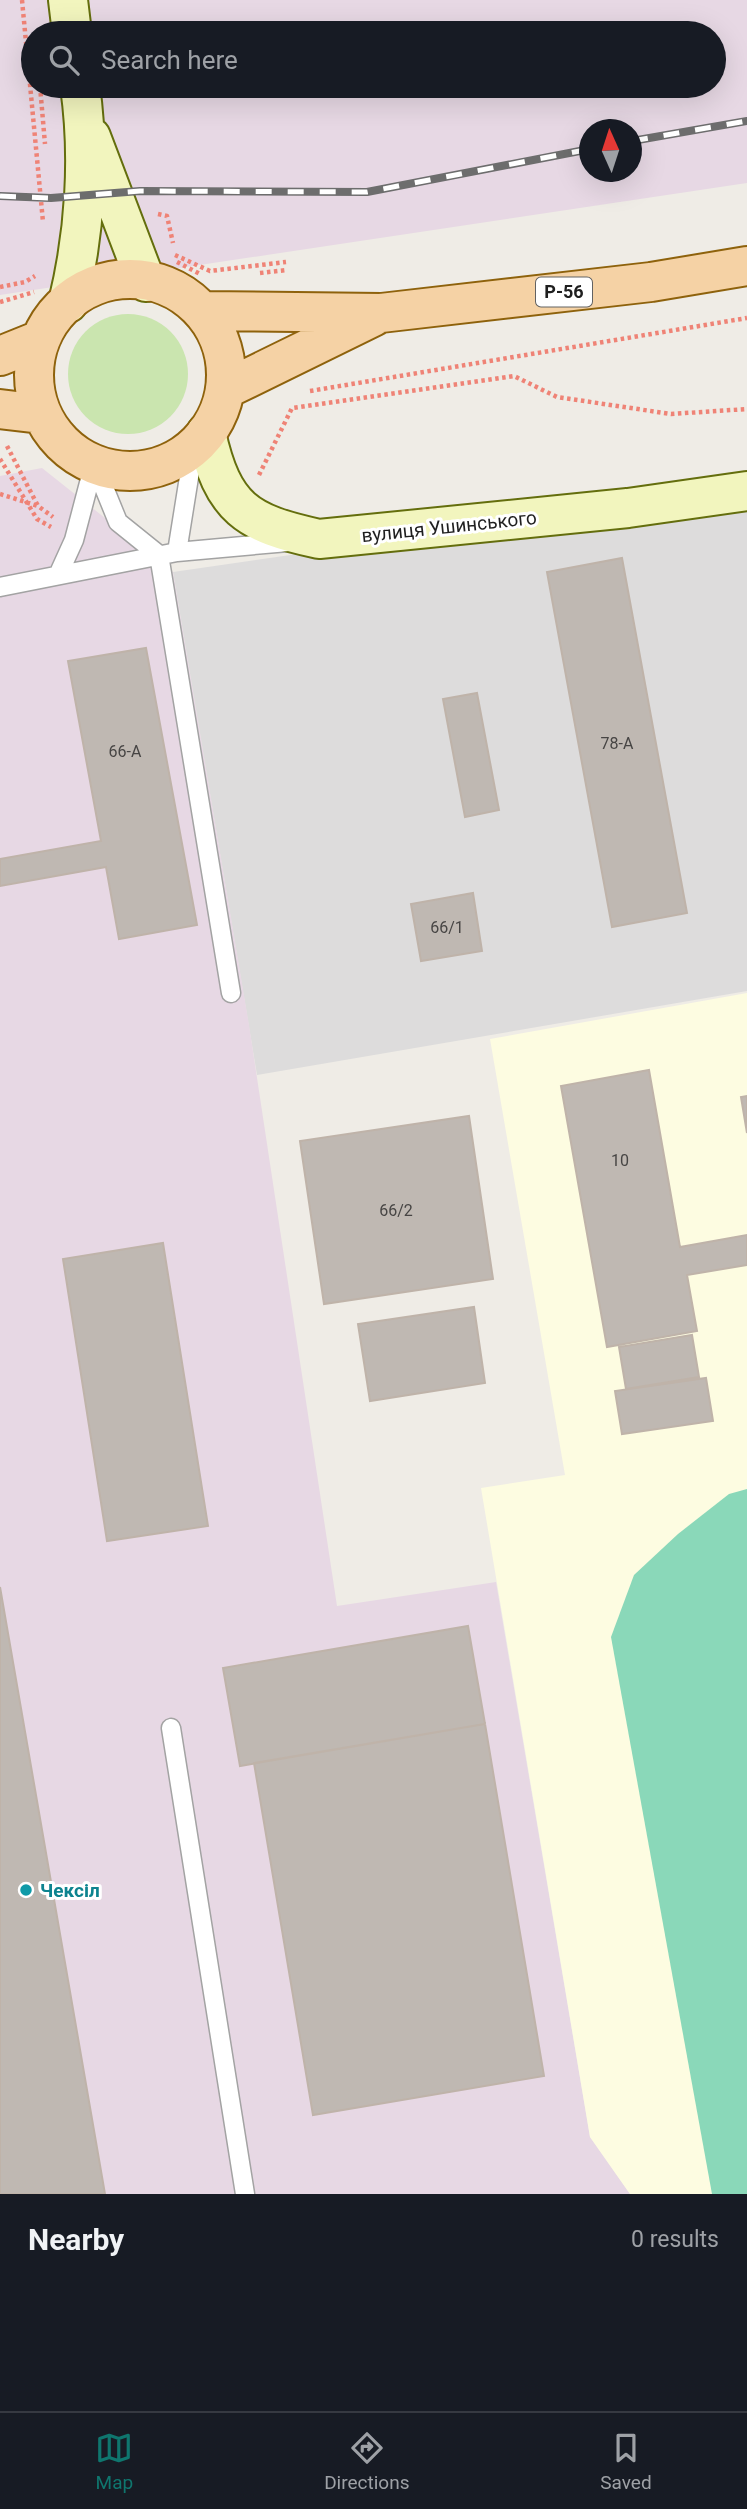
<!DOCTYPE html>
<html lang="en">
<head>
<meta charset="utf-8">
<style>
  :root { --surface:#171b24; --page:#20242c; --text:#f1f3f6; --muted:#9ea1a6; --line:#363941; --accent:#0f766e }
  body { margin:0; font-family:Roboto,sans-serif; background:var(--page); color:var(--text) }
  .compass { position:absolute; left:579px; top:119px; width:63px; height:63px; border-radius:50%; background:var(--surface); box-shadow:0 7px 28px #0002; rotate:357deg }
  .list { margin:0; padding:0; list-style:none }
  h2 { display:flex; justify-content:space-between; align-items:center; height:91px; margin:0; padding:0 28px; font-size:30px }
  h2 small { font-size:23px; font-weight:400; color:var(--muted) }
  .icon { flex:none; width:38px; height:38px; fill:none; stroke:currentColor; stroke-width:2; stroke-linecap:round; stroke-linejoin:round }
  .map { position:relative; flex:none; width:747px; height:2194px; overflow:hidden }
  .search { position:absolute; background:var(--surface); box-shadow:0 7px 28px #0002; left:21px; right:21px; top:21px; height:77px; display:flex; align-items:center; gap:18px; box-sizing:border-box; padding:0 24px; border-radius:38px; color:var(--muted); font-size:26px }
  .sheet { height:217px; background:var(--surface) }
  nav { display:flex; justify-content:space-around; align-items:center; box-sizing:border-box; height:98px; border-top:2px solid var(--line); background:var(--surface); font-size:19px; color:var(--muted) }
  nav a { display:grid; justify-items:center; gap:4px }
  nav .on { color:var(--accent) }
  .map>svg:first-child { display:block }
  .residential { fill:#dddcdc }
  .industrial { fill:#e7d8e4; fill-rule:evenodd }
  .education { fill:#fdfce1 }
  .grass { fill:#cae5af }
  .pitch { fill:#8ad8b9 }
  .building { fill:#bfb8b2; stroke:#bfb3a9; stroke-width:2 }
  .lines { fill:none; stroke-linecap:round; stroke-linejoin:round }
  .lane-casing { stroke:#a3a3a3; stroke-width:21 }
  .secondary-casing { stroke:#646e0d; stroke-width:42 }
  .primary-casing { stroke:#8e620c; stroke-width:42 }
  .path { stroke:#ef8376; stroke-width:4.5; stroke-dasharray:3.5 3.5; stroke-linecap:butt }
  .lane { stroke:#fff; stroke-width:18 }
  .secondary { stroke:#f2f5be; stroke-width:38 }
  .primary { stroke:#f5d2a5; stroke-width:38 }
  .rail-casing { stroke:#6d6d6d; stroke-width:8 }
  .rail { stroke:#fff; stroke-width:5; stroke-dasharray:16; stroke-linecap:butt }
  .culture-dot { fill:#0f9aa8; stroke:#fff; stroke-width:2.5 }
  .labels { text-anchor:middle; stroke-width:6; stroke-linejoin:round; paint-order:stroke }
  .number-label { font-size:16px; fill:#474544 }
  .shield { fill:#fff; stroke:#626262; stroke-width:2 }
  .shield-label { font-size:18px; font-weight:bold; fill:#1f1f1f }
  .street-label { font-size:19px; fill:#1f1f1f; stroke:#fff }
  .culture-label { font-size:19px; font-weight:bold; fill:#0d838f; stroke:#fff; text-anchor:start }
</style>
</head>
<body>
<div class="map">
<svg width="747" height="2194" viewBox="0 0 747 2194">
  <rect width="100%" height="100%" fill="#efece6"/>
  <!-- residential -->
  <path class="residential" d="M747,489V991L257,1075L173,572Z"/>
  <!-- industrial -->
  <path class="industrial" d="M0,0H747V183L0,295ZM33,33H714V86H33ZM590,130H632V172H590Z
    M42,468L173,572L249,1025L337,1606L496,1582L590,2137L630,2194H0V476Z"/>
  <!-- education -->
  <path class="education" d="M747,993V2194H630L590,2137L481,1488L565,1475L490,1039Z"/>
  <!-- grass -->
  <path class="grass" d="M68 374a60 60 0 1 1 120 0a60 60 0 1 1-120 0Z"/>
  <!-- pitch -->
  <path class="pitch" d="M747,1489V2194H712L611,1637L634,1575L678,1534L729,1494Z"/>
  <!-- building -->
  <path class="building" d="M622,558L687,913L612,927L547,572Z
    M146,648L197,925L119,939L106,867L0,886V859L101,841L68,661Z
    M477,693L499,810L465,817L443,699Z
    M473,893L482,951L421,961L411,904Z
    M649,1070L680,1247L747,1235V1265L687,1275L697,1331L607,1347L561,1086Z
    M747,1096V1133L741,1097Z
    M469,1116L493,1279L324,1304L300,1141Z
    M163,1243L208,1526L107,1541L63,1259Z
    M474,1307L485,1383L370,1401L358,1324Z
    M692,1335L699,1377L626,1389L619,1347Z
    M706,1378L713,1421L622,1434L615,1391Z
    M0,1587L105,2194H0Z
    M468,1626L485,1724L240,1766L223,1668Z
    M485,1724L544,2076L313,2115L254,1763Z"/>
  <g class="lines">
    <!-- lane casing -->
    <g class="lane-casing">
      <path id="lane" d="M94,463L118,522L159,555L231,993
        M177,552L194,446
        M59,573L74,540L94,464
        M0,587L177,552L288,542
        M171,1728L245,2194"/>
    </g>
    <!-- secondary casing -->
    <g class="secondary-casing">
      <path id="secondary" d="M68,0L72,33
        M91,137L146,282
        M68,303C85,233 90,157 80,86
        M206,433C223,509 246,523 319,539L628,508L747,491"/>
    </g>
    <!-- primary casing -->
    <g class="primary-casing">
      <path id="primary" d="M34 375a96 96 0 1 1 192 0a96 96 0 1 1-192 0Z
        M202,311L381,313L651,282L747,266
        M0,356L40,340
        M228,388L373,317
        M0,409L41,414"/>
    </g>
    <!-- path -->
    <path class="path" d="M22,0L43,222
      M40,86L45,144
      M158,214L167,216L173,243
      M175,255L210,271L286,262
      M177,262L200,274
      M260,273L287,270
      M0,287L25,282L35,276
      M0,302L34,292
      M310,391L747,318
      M7,446L38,506L53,517
      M0,459L37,519L51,527
      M259,475L292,408L514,376L557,397L671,414L747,409
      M0,494L38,506"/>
    <!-- lane -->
    <use href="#lane" class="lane"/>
    <!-- secondary -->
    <use href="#secondary" class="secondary"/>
    <!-- primary -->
    <use href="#primary" class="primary"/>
    <!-- rail casing -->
    <g class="rail-casing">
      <path id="rail" d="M632,141L747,121
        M0,196L51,198L140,191L367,192L590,149"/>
    </g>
    <!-- rail -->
    <use href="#rail" class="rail"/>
  </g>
  <!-- markers -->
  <circle class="culture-dot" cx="26" cy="1890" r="7"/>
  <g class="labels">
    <!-- number labels -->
    <g class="number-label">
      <text x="617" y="749">78-А</text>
      <text x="125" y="757">66-А</text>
      <text x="447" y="933">66/1</text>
      <text x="620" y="1166">10</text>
      <text x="396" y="1216">66/2</text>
    </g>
    <!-- shield labels -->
    <rect class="shield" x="536" y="277.5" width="56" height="29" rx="5"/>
    <g class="shield-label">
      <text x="564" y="298">Р-56</text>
    </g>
    <!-- street labels -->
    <g class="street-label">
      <text transform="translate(449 526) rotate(-6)" y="7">вулиця Ушинського</text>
    </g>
    <!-- culture labels -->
    <g class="culture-label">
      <text x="40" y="1897">Чексіл</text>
    </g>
  </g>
</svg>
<svg class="compass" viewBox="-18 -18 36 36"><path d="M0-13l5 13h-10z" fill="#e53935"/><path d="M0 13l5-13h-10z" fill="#9ea1a6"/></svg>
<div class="search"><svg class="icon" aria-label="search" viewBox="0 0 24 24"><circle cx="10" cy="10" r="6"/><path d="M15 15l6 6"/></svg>Search here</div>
</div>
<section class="sheet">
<h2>Nearby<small>0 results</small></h2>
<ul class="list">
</ul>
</section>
<nav>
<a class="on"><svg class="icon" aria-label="map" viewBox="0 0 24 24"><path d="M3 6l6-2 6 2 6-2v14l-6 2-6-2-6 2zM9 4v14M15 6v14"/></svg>Map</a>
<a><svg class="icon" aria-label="directions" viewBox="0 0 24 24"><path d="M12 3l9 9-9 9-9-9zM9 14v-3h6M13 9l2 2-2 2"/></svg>Directions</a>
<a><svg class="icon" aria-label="saved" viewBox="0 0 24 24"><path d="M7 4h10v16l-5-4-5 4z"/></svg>Saved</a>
</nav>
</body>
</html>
